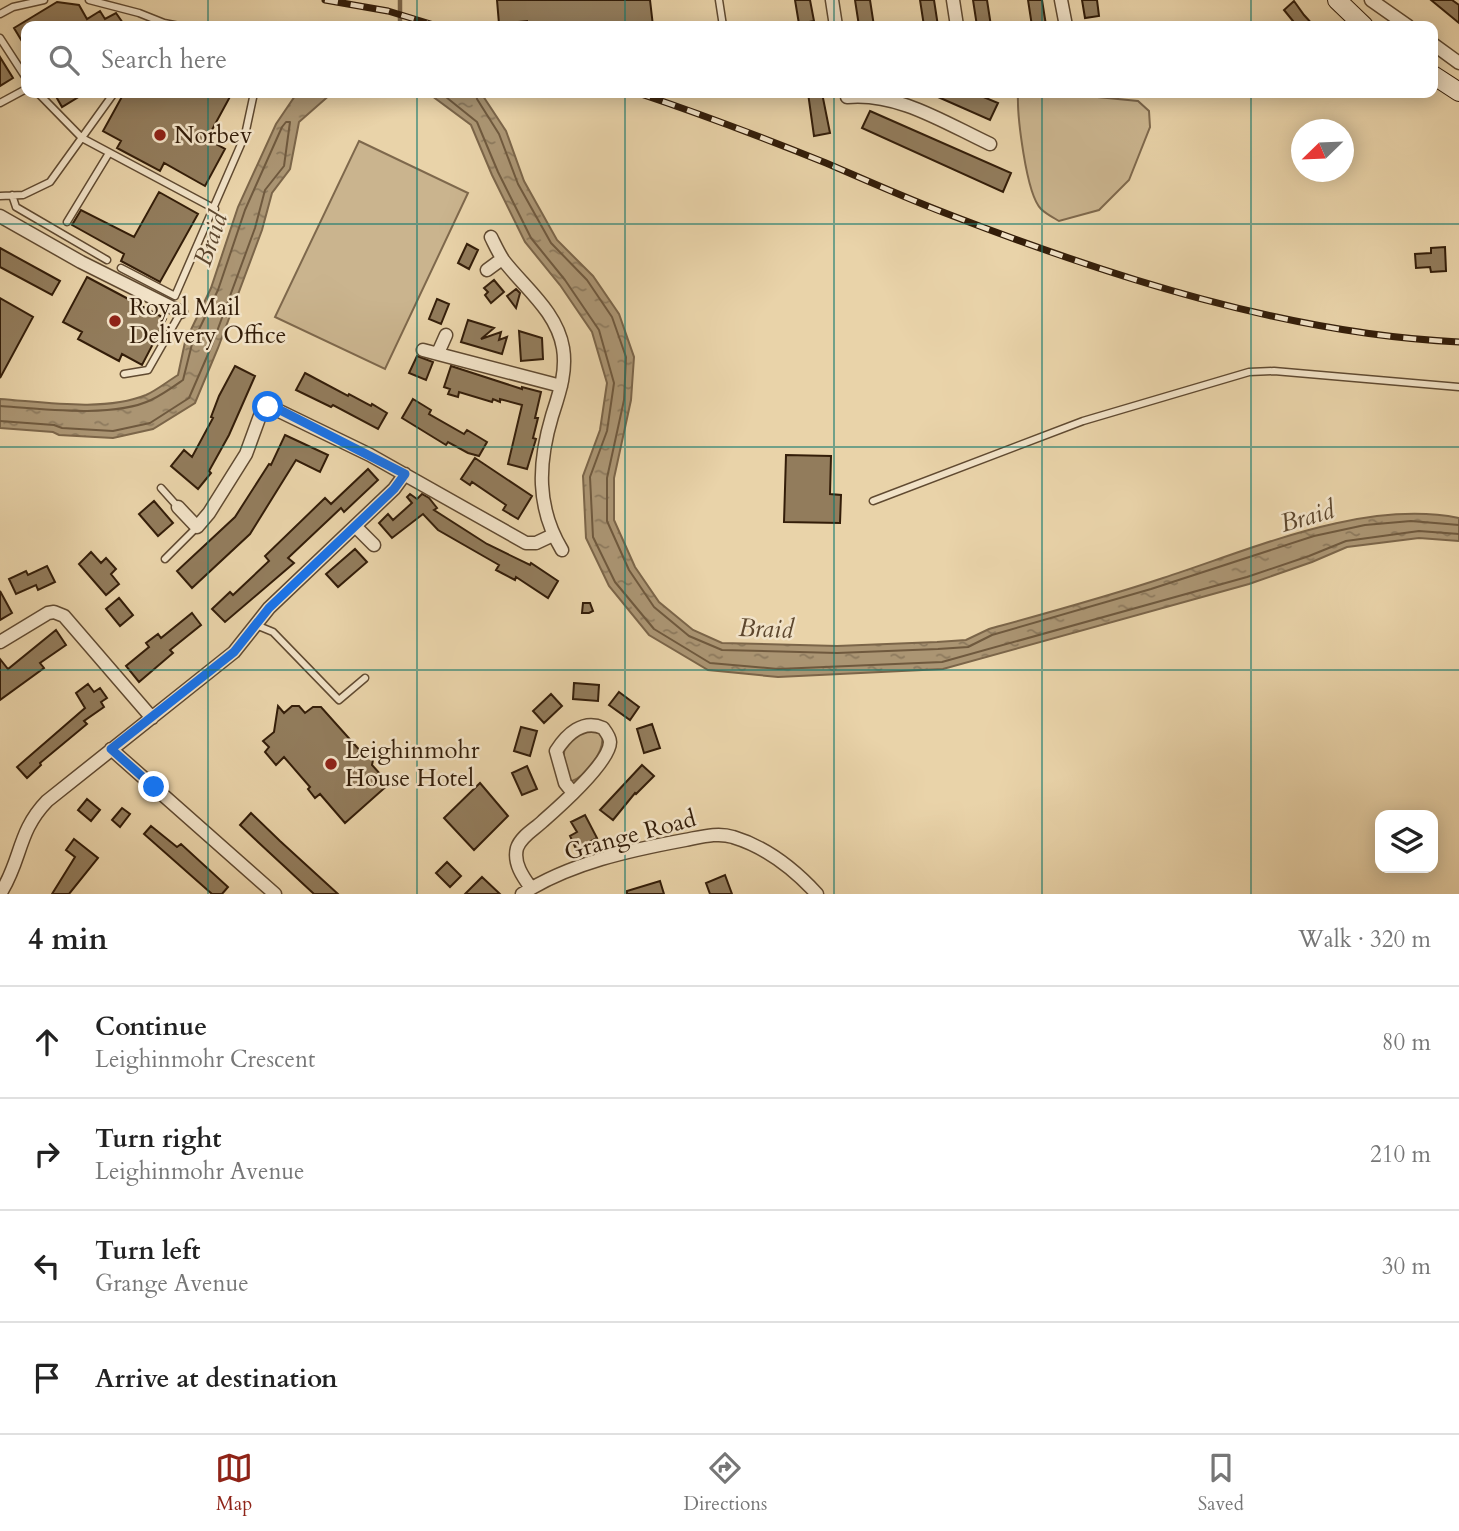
<!DOCTYPE html>
<html lang="en">
<head>
<meta charset="utf-8">
<style>
  :root { --surface:#fff; --page:#f6f6f6; --text:#222; --muted:#767676; --line:#e0e0e0; --accent:#8f2418 }
  body { margin:0; font-family:Cardo,serif; background:var(--page); color:var(--text) }
  .controls { position:absolute; right:21px; bottom:21px; display:grid; overflow:hidden; border-radius:14px; box-shadow:0 4px 18px #0003 }
  .controls button { width:63px; height:63px; display:grid; place-items:center; padding:0; border:0; border-bottom:2px solid var(--line); background:var(--surface); color:var(--text); font:35px sans-serif }
  .compass { position:absolute; left:1291px; top:119px; width:63px; height:63px; border-radius:50%; background:var(--surface); box-shadow:0 4px 18px #0003; rotate:247deg }
  .stop { position:absolute; width:21px; height:21px; margin:-16px; border:5px solid #1a73e8; border-radius:50%; background:#fff }
  .stop.end { background:#1a73e8; border-color:#fff; box-shadow:0 2px 7px #0008 }
  .list { margin:0; padding:0; list-style:none }
  h2 { display:flex; justify-content:space-between; align-items:center; height:91px; margin:0; padding:0 28px; font-size:30px }
  h2 small { font-size:23px; font-weight:400; color:var(--muted) }
  .list li { display:grid; grid-template-columns:46px 1fr auto; gap:21px; align-items:center; box-sizing:border-box; height:112px; padding:0 28px; border-top:2px solid var(--line) }
  .list b { display:block; font-size:26px; white-space:nowrap }
  .list p { margin:0; font-size:23px; white-space:nowrap; color:var(--muted) }
  .list em { font-size:23px; font-style:normal; color:var(--muted) }
  .icon { flex:none; width:38px; height:38px; fill:none; stroke:currentColor; stroke-width:2; stroke-linecap:round; stroke-linejoin:round }
  .map { position:relative; flex:none; width:1459px; height:894px; overflow:hidden }
  .search { position:absolute; background:var(--surface); box-shadow:0 4px 18px #0003; left:21px; right:21px; top:21px; height:77px; display:flex; align-items:center; gap:18px; box-sizing:border-box; padding:0 24px; border-radius:14px; color:var(--muted); font-size:26px }
  .sheet { height:539px; background:var(--surface) }
  nav { display:flex; justify-content:space-around; align-items:center; box-sizing:border-box; height:98px; border-top:2px solid var(--line); background:var(--surface); font-size:19px; color:var(--muted) }
  nav a { display:grid; justify-items:center; gap:4px }
  nav .on { color:var(--accent) }
  .map>svg:first-child { display:block }
  .grass { fill:#cab48e; stroke:#7e684c; stroke-width:2 }
  .water { fill:url(#water-ripples); stroke:#7b6549; stroke-width:2 }
  .lines { fill:none; stroke-linecap:round; stroke-linejoin:round }
  .shore { stroke:#6f593e; stroke-width:2 }
  .stream { stroke:#7b6549; stroke-width:4.5 }
  .building { fill:#927c5c; stroke:#331d09; stroke-width:2 }
  .service-casing { stroke:#604a31; stroke-width:9 }
  .minor-casing { stroke:#604a31; stroke-width:15 }
  .secondary-casing { stroke:#331d09; stroke-width:20 }
  .service { stroke:#f1e2c7; stroke-width:6 }
  .minor { stroke:#f1e2c7; stroke-width:12 }
  .secondary { stroke:#f1e2c7; stroke-width:18 }
  .rail-casing { stroke:#331d09; stroke-width:7 }
  .rail { stroke:#f1e2c7; stroke-width:4.5; stroke-dasharray:13; stroke-linecap:butt }
  .route { stroke:#1a73e8; stroke-width:9 }
  .grid { fill:none; stroke:#0f766e; stroke-width:2; stroke-opacity:0.55 }
  .poi-dot { fill:#8f2418; stroke:#f1e2c7; stroke-width:2.5 }
  .labels { text-anchor:middle; stroke-width:5; stroke-linejoin:round; paint-order:stroke }
  .poi-label { font-size:24px; fill:#331d09; stroke:#f1e2c7; text-anchor:start }
  .street-label { font-size:24px; fill:#331d09; stroke:#f1e2c7 }
  .water-label { font-size:26px; font-style:italic; fill:#5d472e; stroke:#f1e2c7 }
</style>
</head>
<body>
<div class="map">
<svg width="1459" height="894" viewBox="0 0 1459 894">
  <defs>
    <pattern id="water-ripples" width="26" height="14" patternUnits="userSpaceOnUse" patternTransform="scale(1.75)"><rect width="26" height="14" fill="#ab9573"/><path d="M2 4q2-2 4 0t4 0M15 11q2-2 4 0t4 0" fill="none" stroke="#8c795d"/></pattern>
  </defs>
  <rect width="100%" height="100%" fill="#e9d3a9"/>
  <filter id="stains"><feTurbulence type="fractalNoise" baseFrequency=".00286" numOctaves="4"/><feColorMatrix values="0 0 0 0 .2 0 0 0 0 .09 0 0 0 0 .02 0 0 0 .5 -.17"/></filter>
  <radialGradient id="worn" r=".72"><stop offset=".6" stop-color="#630" stop-opacity="0"/><stop offset="1" stop-color="#630" stop-opacity=".3"/></radialGradient>
  <!-- grass -->
  <path class="grass" d="M1018,93H1097L1098,97L1138,101L1149,111L1150,127L1129,180L1099,210L1059,221C1054,218 1046,214 1041,209C1026,194 1017,115 1018,93Z
    M359,141L468,193L385,369L275,317Z
    M589,730L599,733L602,736C605,751 586,776 572,781L569,779C561,750 559,743 589,730Z"/>
  <!-- water -->
  <path class="water" d="M297,93H332L299,122L290,169L272,193L262,230L218,348L195,403L153,429L113,438L59,435L53,432L0,428V399C44,402 104,412 146,395C157,390 168,381 178,375L185,342L211,288L238,207L276,124Z
    M428,93H481L506,131L524,181L557,240L593,276L619,314L634,357L631,400L614,478V520L635,567L659,602L693,630L722,643L837,646L937,642L966,640L989,629C1047,613 1106,597 1163,578C1253,549 1363,499 1459,518V541L1419,538L1347,547L1312,562L1249,584L943,669L778,677L708,670L649,635L609,586L586,538L583,476L600,430L607,383L592,332L560,285L525,242L492,175L471,125Z"/>
  <g class="lines">
    <!-- shore -->
    <path class="shore" d="M441,93L477,122L498,172L531,238L565,280L599,330L614,383L607,431L590,477L593,537L615,582L654,629L710,663L778,669L942,662L1247,577L1309,556L1346,541L1419,531L1459,534
      M476,93L477,99L499,134L518,184L551,243L587,280L612,317L626,357L624,400L607,478V521L629,570L654,607L689,636L722,650L837,653L938,649L968,647L992,635L1151,589L1314,536L1365,525L1411,521L1459,525
      M0,406C41,409 114,418 151,400C162,395 173,387 183,380L192,344L218,290L245,210L282,127L286,122H290L284,166L265,190L255,228L212,345L189,398L150,423L113,431L62,428L54,425L0,421"/>
    <!-- stream -->
    <path class="stream" d="M400,0V26"/>
  </g>
  <!-- building -->
  <path class="building" d="M497,0H650L653,26H527V21L499,24Z
    M795,0H810L814,21L799,24Z
    M855,0H870L874,26H859Z
    M920,0H934L938,26H924Z
    M973,0H987L991,26H977Z
    M1028,0H1042L1046,25L1032,26Z
    M1082,0H1097L1099,16L1085,18Z
    M1431,0H1452L1459,5V23Z
    M1294,1L1304,15L1314,26H1297L1284,10Z
    M57,2L79,5L87,19L100,11L105,19L116,13L125,26H26V48L14,28Z
    M0,57L13,78L0,86Z
    M54,93H85L62,107Z
    M124,93H232L207,139L225,149L205,186L164,163L160,171L117,148L121,141L103,131Z
    M808,93H822L830,133L814,136Z
    M929,93H974L998,103L990,120Z
    M870,111L1011,173L1003,192L862,128Z
    M159,192L198,214L160,282L121,261L124,254L72,225L81,210L134,237Z
    M467,244L478,250L469,269L458,263Z
    M1445,247L1446,271L1431,272L1430,267L1416,268L1415,254L1431,253V248Z
    M0,248L60,281L52,295L0,267Z
    M87,277L166,319L142,365L122,354L119,361L78,339L82,332L63,322Z
    M494,280L504,292L491,303L485,295L488,292L484,288Z
    M516,289L520,293L516,308L507,296Z
    M0,298L33,317L0,378Z
    M437,299L449,304L441,324L429,319Z
    M468,320L494,328L481,339L501,332L499,340L507,337L502,354L461,342Z
    M519,331L542,338L543,359L521,361Z
    M417,356L433,362L426,380L409,373Z
    M235,366L255,376L229,435L209,471L211,473L198,489L171,466L184,450L192,457L213,418L211,417L219,396Z
    M451,366L522,389V387L541,392L535,418H538L533,438L536,439L527,469L508,464L522,405L500,399V402L493,399L492,402L459,392L458,397L448,394L450,389L444,387Z
    M305,373L348,396L349,394L371,406L372,404L387,413L378,429L333,405L331,407L296,390Z
    M413,399L431,410L429,414L464,434L467,430L487,442L479,456L468,453L448,442L446,445L402,418Z
    M285,435L328,455L320,472L296,460L250,534L192,588L177,571L235,517L269,464L271,465Z
    M786,455L831,456L830,494L841,495L840,523L784,522Z
    M475,458L532,496L518,519L503,510L506,505L472,482L470,485L461,479Z
    M368,469L378,480L344,512L341,508L288,558L294,563L225,622L212,609L230,592L233,595L269,561L265,556L325,498L331,504Z
    M410,494L417,499L422,494L429,498L437,508L434,510L487,544L530,565L531,563L558,581L548,598L516,577L515,580L496,570L499,565L438,530L423,514L392,538L379,523L388,514L393,520L412,503L407,497Z
    M154,501L173,523L158,536L139,514Z
    M355,549L367,562L338,587L326,574Z
    M91,552L101,563L106,558L116,569L111,574L119,584L106,595L79,564Z
    M47,566L55,582L38,590L36,585L16,594L9,579L26,571L28,575Z
    M0,591L12,613L0,620Z
    M119,598L133,615L120,626L106,609Z
    M583,603H590L593,611L589,613H582Z
    M192,613L201,625L170,650L173,653L139,682L126,666L149,647L146,643L158,634L161,638Z
    M56,630L66,645L40,663L44,668L0,700V659L8,669Z
    M574,683L599,685L598,701L573,699Z
    M88,684L94,692L100,688L107,698L101,702L104,707L84,721L87,724L40,763L41,765L27,778L17,767L85,708L76,693Z
    M619,692L639,707L630,720L609,705Z
    M551,694L562,706L544,723L533,711Z
    M278,706L284,713L292,706H299L305,713L313,707H321L363,754L368,755L373,760L372,765L389,784L345,823L320,794L315,798L308,789L310,787L284,757L276,765L265,752L269,747L263,741L274,732Z
    M652,724L660,748L644,753L637,729Z
    M521,727L537,731L530,756L514,751Z
    M642,765L654,776L636,794L635,793L613,820L600,810Z
    M527,766L537,789L522,795L512,773Z
    M480,783L508,816L474,850L444,818Z
    M87,799L100,810L91,821L78,810Z
    M122,808L130,814L120,827L112,820Z
    M251,813L280,841L338,894H314L258,842L240,825Z
    M585,815L597,838L576,849L570,836L577,832L571,822Z
    M151,826L177,847L181,844L228,887L222,894H212L144,834Z
    M74,839L98,858L69,894H52L75,857L66,850Z
    M447,862L461,876L450,887L436,873Z
    M725,875L732,894H710L706,883Z
    M482,877L500,894H465Z
    M660,881L664,894H627V891Z"/>
  <g class="lines">
    <!-- service casing -->
    <g class="service-casing">
      <path id="service" d="M89,0L139,13L164,23
        M719,0L723,26
        M0,14L13,7L44,0
        M163,25L164,23L179,26
        M0,38L26,78
        M38,93L82,138L215,209
        M0,103L26,89
        M12,195L16,207L107,260
        M0,196L23,195L50,182L114,93
        M67,222L109,153
        M121,268L175,296L245,135L254,93
        M124,374L148,370L181,312
        M161,488L178,507
        M873,501L1083,421L1249,372L1274,371L1459,387
        M165,559L197,527
        M256,625L273,632L339,700L365,678"/>
    </g>
    <!-- minor casing -->
    <g class="minor-casing">
      <path id="minor" d="M832,0L836,26
        M953,0L957,26
        M1061,0L1066,26
        M1371,0L1408,26
        M1433,44L1459,63
        M847,93V97C898,92 945,123 990,144
        M0,216L81,262L181,312
        M491,237C495,245 499,254 504,261C525,288 557,312 563,348C567,372 559,394 552,416C538,463 536,507 562,550
        M487,270L502,259
        M423,350L561,386
        M438,353L446,335
        M178,507L197,527L209,513L246,454L261,413L268,407L273,408L370,455L526,543H536L553,535
        M355,526L374,545
        M0,642L48,613L54,612L64,616L152,718
        M111,749L275,894
        M531,888C523,877 513,863 517,848C521,836 535,829 543,821C559,807 610,762 610,742C610,737 606,732 603,728C583,719 567,734 556,751L565,783L573,793
        M0,894C22,860 17,832 47,801L234,652L269,608L394,489L405,474
        M522,894C570,863 631,850 685,840C701,837 718,832 733,837C766,847 794,869 817,894"/>
    </g>
    <!-- secondary casing -->
    <g class="secondary-casing">
      <path id="secondary" d="M1337,0L1364,26
        M1433,75L1459,92"/>
    </g>
    <!-- service -->
    <use href="#service" class="service"/>
    <!-- minor -->
    <use href="#minor" class="minor"/>
    <!-- secondary -->
    <use href="#secondary" class="secondary"/>
    <!-- rail casing -->
    <g class="rail-casing">
      <path id="rail" d="M325,0L388,11L437,26
        M638,93C701,114 764,138 826,163C868,181 910,200 953,216C1112,277 1288,334 1459,342"/>
    </g>
    <!-- rail -->
    <use href="#rail" class="rail"/>
  </g>
  <g class="lines">
    <!-- route -->
    <path class="route" d="M154,787L111,749L234,652L269,608L394,489L405,474L282,411L268,407"/>
  </g>
  <!-- grid -->
  <path class="grid" d="M208,0V26M417,0V26M625,0V26M834,0V26M1042,0V26M1251,0V26M208,93V894M417,93V894M625,93V894M834,93V894M1042,93V894M1251,93V894M0,224H1459M0,447H1459M0,670H1459"/>
  <!-- markers -->
  <g class="poi-dot">
    <circle cx="160" cy="135" r="7"/>
    <circle cx="115" cy="321" r="7"/>
    <circle cx="331" cy="764" r="7"/>
  </g>
  <g class="labels">
    <!-- poi labels -->
    <g class="poi-label">
      <text x="174" y="143">Norbev</text>
      <text x="129" y="315">Royal Mail<tspan x="129" dy="28">Delivery Office</tspan></text>
      <text x="345" y="758">Leighinmohr<tspan x="345" dy="28">House Hotel</tspan></text>
    </g>
    <!-- street labels -->
    <g class="street-label">
      <text transform="translate(630 835) rotate(-15)" y="8">Grange Road</text>
    </g>
    <!-- water labels -->
    <g class="water-label">
      <text transform="translate(210 239) rotate(-71)" y="9">Braid</text>
      <text transform="translate(1307 516) rotate(-16)" y="9">Braid</text>
      <text transform="translate(766 628) rotate(2)" y="9">Braid</text>
    </g>
  </g>
  <rect width="100%" height="100%" filter="url(#stains)"/>
  <rect width="100%" height="100%" fill="url(#worn)"/>
</svg>
<div class="controls">
<button><svg class="icon" aria-label="layers" viewBox="0 0 24 24"><path d="M12 4l9 5-9 5-9-5zM3 14l9 5 9-5"/></svg></button>
</div>
<svg class="compass" viewBox="-18 -18 36 36"><path d="M0-13l5 13h-10z" fill="#e53935"/><path d="M0 13l5-13h-10z" fill="#767676"/></svg>
<div class="stop" style="left:268px;top:407px"></div>
<div class="stop end" style="left:154px;top:787px"></div>
<div class="search"><svg class="icon" aria-label="search" viewBox="0 0 24 24"><circle cx="10" cy="10" r="6"/><path d="M15 15l6 6"/></svg>Search here</div>
</div>
<section class="sheet">
<h2>4 min<small>Walk · 320 m</small></h2>
<ul class="list">
<li><svg class="icon" aria-label="ahead" viewBox="0 0 24 24"><path d="M12 20V5M6 11l6-6 6 6"/></svg><div><b>Continue</b><p>Leighinmohr Crescent</p></div><em>80 m</em></li>
<li><svg class="icon" aria-label="right" viewBox="0 0 24 24"><path d="M7 20v-9h11M14 6l5 5-5 5"/></svg><div><b>Turn right</b><p>Leighinmohr Avenue</p></div><em>210 m</em></li>
<li><svg class="icon" aria-label="left" viewBox="0 0 24 24"><path d="M17 20v-9H6M10 6l-5 5 5 5"/></svg><div><b>Turn left</b><p>Grange Avenue</p></div><em>30 m</em></li>
<li><svg class="icon" aria-label="arrive" viewBox="0 0 24 24"><path d="M6 21V4h12l-3 4 3 4H6"/></svg><div><b>Arrive at destination</b></div></li>
</ul>
</section>
<nav>
<a class="on"><svg class="icon" aria-label="map" viewBox="0 0 24 24"><path d="M3 6l6-2 6 2 6-2v14l-6 2-6-2-6 2zM9 4v14M15 6v14"/></svg>Map</a>
<a><svg class="icon" aria-label="directions" viewBox="0 0 24 24"><path d="M12 3l9 9-9 9-9-9zM9 14v-3h6M13 9l2 2-2 2"/></svg>Directions</a>
<a><svg class="icon" aria-label="saved" viewBox="0 0 24 24"><path d="M7 4h10v16l-5-4-5 4z"/></svg>Saved</a>
</nav>
</body>
</html>
